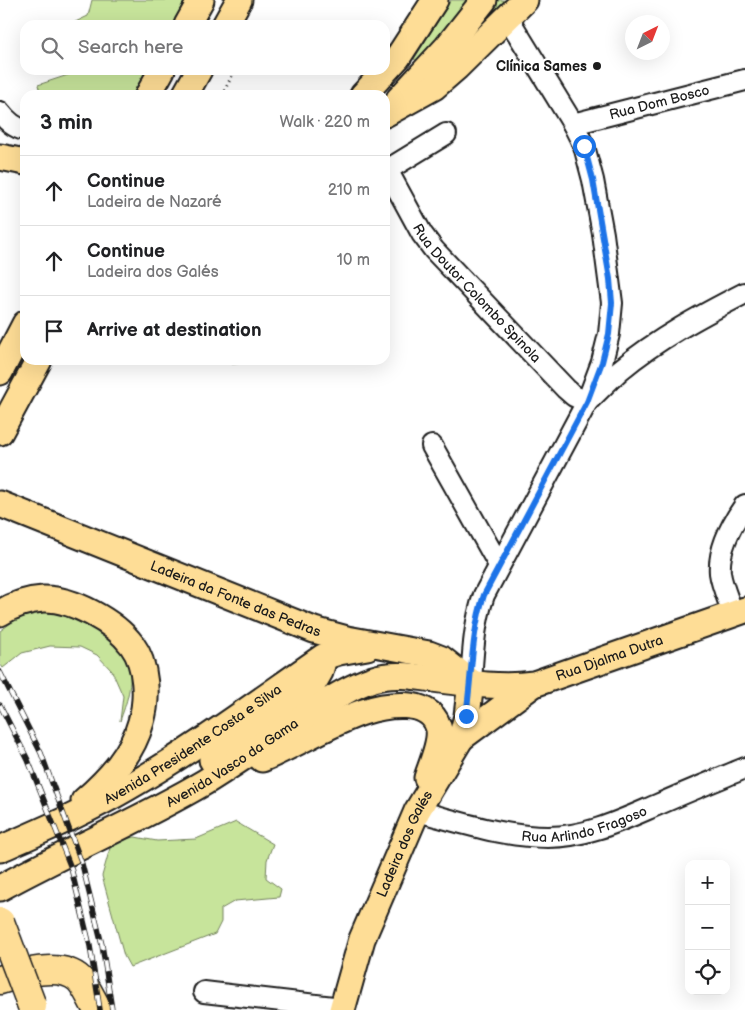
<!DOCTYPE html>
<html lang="en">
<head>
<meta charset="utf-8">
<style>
  :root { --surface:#fff; --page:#f6f6f6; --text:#202124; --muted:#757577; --line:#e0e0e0 }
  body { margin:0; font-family:"Balsamiq Sans",sans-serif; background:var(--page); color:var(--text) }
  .controls { position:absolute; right:15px; bottom:15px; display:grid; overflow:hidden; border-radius:10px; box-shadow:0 5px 20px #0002 }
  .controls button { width:45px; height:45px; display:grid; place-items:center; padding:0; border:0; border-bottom:1px solid var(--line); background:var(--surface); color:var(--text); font:25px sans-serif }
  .compass { position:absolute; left:625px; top:15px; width:45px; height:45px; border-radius:50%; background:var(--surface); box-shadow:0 5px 20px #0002; rotate:42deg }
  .stop { position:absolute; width:15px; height:15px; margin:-11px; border:4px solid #1a73e8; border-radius:50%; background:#fff }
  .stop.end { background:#1a73e8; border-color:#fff; box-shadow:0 1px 5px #0008 }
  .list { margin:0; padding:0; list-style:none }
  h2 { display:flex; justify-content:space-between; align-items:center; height:65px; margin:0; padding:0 20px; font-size:21px }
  h2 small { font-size:16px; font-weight:400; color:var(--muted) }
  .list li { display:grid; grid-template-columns:32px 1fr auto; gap:15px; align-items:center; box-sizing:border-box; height:70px; padding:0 20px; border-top:1px solid var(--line) }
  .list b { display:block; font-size:19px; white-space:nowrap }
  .list p { margin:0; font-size:16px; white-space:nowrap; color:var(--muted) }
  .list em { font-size:16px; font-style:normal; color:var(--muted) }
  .icon { flex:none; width:28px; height:28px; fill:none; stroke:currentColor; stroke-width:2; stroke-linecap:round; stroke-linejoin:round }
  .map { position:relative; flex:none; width:745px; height:1010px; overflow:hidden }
  .search { position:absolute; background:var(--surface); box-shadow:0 5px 20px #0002; left:20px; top:20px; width:370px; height:55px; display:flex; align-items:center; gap:12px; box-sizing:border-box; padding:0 18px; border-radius:15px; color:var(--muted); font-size:19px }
  .panel { position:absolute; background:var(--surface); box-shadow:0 5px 20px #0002; left:20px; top:90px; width:370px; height:275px; border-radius:15px }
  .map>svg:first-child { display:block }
  .green { fill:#c7e49b; stroke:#72805c }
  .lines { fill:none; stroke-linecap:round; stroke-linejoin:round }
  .minor-casing { stroke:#1c1c1c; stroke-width:24 }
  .major-casing { stroke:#1c1c1c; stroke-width:29 }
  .highway-casing { stroke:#1c1c1c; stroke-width:31 }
  .path { stroke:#1c1c1c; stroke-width:3; stroke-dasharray:1 4; stroke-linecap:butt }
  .minor { stroke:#fff; stroke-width:20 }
  .major { stroke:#fedd96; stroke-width:25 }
  .highway { stroke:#fedd96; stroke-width:28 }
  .rail-casing { stroke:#1c1c1c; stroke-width:5.5 }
  .rail { stroke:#fff; stroke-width:4; stroke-dasharray:11; stroke-linecap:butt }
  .highway-bridge-casing { stroke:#1c1c1c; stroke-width:31; stroke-linecap:butt }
  .highway-bridge { stroke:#fedd96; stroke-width:28 }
  .route { stroke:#1a73e8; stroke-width:6 }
  .poi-dot { fill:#1c1c1c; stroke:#fff; stroke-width:2 }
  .labels { text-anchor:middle; stroke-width:4; stroke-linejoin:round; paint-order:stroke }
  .poi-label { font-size:14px; font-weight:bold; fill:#1c1c1c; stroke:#fff; text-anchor:end }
  .street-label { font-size:14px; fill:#1c1c1c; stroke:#fff }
</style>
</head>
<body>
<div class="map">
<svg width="745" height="1010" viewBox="0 0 745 1010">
  <rect width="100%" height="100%" fill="#fff"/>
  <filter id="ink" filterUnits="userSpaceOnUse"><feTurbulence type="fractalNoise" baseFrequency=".02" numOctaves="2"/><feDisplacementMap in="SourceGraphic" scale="10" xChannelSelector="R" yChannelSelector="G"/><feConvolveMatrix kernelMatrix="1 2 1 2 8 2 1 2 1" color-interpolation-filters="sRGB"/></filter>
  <g filter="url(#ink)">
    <!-- green -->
    <path class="green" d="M92,0H192L179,25H69L88,16Z
      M451,0H510L440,75L414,59Z
      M83,70H159L149,95H41L38,85Z
      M232,360H286L232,364Z
      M35,613C43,613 54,611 62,613C85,620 120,641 128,664C134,682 126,704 120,721L123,696L112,671L97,655L80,647L50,646L22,653L3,668L0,664V631L15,620Z
      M236,822L273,844L267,860L266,878L281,889L279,897L235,901L221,909V922L215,934L130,967L124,956L102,876L110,848L123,839L135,837L157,841L196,839Z"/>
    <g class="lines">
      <!-- minor casing -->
      <g class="minor-casing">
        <g id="minor">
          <path d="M0,112C7,121 14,128 25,130"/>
          <path id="s1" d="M573,124L745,80"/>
          <path id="s2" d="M385,166L422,234L434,250L566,389L574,396L587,402C598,391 609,380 620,370C657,339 702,315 745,293"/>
          <path d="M387,170L446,134"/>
          <path d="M432,446L499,565"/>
          <path d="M733,614C729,601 722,587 720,573C718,549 731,525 745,505"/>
          <path d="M471,682C473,652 474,624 484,595L587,402L602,362L609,334L612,303L603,234L593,180L584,146L573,124L508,18"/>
          <path id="s3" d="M417,811C460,822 503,837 548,837C587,837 622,820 657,805C686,792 716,780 745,768"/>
          <path d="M204,992L342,1008"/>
        </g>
      </g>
      <!-- major casing -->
      <g class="major-casing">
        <g id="major">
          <path d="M187,25L201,0"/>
          <path d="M225,25L239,0"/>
          <path d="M148,95L162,70"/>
          <path d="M185,95L199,70"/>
          <path d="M363,95L398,57L435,0"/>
          <path d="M399,99L447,47L484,0"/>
          <path d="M385,114L434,87L457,67L525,0"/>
          <path d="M0,157L25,162"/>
          <path d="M0,372L25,324"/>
          <path d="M0,432L39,360"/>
          <path id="s4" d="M0,504L314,630L347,639L429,654L442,659L471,682"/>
          <path d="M0,613C13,605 27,600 43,599C72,598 115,622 132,645C147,665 148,699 141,722C132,755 109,779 84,801"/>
          <path d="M461,738L534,684"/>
          <path d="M262,759C296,745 328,724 363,712C384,705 429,697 438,726C443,739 431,765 427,778"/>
          <path d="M212,760L250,730L313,684L320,672L322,665"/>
          <path id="s5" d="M0,849C43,830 86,812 127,788C195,749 258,702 323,657L339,652L367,647"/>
          <path id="s6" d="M0,888C67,851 139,821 205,782C239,761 273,737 306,715C327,702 349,687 373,679C394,672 418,677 440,680C471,684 503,688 534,684L745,610"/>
          <path id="s7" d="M342,1010L362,939L417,811L461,738L467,716L471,682"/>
        </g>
      </g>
      <!-- highway casing -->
      <g class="highway-casing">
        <path id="highway" d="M0,980C21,973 61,962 79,979C87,987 92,1001 98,1010"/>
      </g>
      <!-- path -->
      <path class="path" d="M222,95L235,70"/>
      <!-- minor -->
      <use href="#minor" class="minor"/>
      <!-- major -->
      <use href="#major" class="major"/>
      <!-- highway -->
      <use href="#highway" class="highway"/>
      <!-- rail casing -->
      <g class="rail-casing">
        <path id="rail" d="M0,672L41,753L82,864L102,945L112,1010
          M0,705L28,760L71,868L90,946L100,1010"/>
      </g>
      <!-- rail -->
      <use href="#rail" class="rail"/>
      <!-- highway-bridge casing -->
      <g class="highway-bridge-casing">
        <path id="highway-bridge" d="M0,922L32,1006"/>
      </g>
      <!-- highway-bridge -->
      <use href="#highway-bridge" class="highway-bridge"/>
    </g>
  </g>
  <g class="lines" filter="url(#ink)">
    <!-- route -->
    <path class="route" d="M466,716C472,675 471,634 484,595L587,402L602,362L609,334L612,303L610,279L593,180L584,146"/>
  </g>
  <!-- markers -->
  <circle class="poi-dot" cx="597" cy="66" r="5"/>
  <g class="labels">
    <!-- poi labels -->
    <g class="poi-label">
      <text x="587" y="71">Clínica Sames</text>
    </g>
    <!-- street labels -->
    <g class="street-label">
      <text dy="5" stroke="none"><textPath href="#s1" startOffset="89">Rua Dom Bosco</textPath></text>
      <text dy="5" stroke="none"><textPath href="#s2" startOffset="158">Rua Doutor Colombo Spinola</textPath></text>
      <text dy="5" stroke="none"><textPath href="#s4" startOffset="254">Ladeira da Fonte das Pedras</textPath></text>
      <text dy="5" stroke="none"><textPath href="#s6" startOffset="670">Rua Djalma Dutra</textPath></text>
      <text dy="5" stroke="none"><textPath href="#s5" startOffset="220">Avenida Presidente Costa e Silva</textPath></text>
      <text dy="5" stroke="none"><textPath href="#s6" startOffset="264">Avenida Vasco da Gama</textPath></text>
      <text dy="5" stroke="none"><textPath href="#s3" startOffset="172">Rua Arlindo Fragoso</textPath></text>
      <text dy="5" stroke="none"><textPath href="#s7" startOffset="178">Ladeira dos Galés</textPath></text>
    </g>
  </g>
</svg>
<div class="controls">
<button>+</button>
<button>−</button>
<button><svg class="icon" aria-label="locate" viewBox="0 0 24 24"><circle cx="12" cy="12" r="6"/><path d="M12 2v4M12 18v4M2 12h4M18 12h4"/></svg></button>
</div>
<svg class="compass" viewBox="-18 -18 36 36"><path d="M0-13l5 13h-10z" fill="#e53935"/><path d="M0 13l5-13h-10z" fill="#757577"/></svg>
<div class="stop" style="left:584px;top:146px"></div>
<div class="stop end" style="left:466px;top:716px"></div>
<div class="search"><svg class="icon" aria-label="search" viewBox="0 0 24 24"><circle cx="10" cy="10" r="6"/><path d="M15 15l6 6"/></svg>Search here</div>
<section class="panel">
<h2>3 min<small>Walk · 220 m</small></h2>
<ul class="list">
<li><svg class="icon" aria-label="ahead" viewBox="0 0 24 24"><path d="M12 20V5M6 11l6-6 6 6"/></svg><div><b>Continue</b><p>Ladeira de Nazaré</p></div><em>210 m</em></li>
<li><svg class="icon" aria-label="ahead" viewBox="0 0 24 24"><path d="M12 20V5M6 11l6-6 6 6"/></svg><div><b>Continue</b><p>Ladeira dos Galés</p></div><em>10 m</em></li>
<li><svg class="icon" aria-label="arrive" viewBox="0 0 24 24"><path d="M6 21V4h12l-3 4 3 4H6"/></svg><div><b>Arrive at destination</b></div></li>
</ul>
</section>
</div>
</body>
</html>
